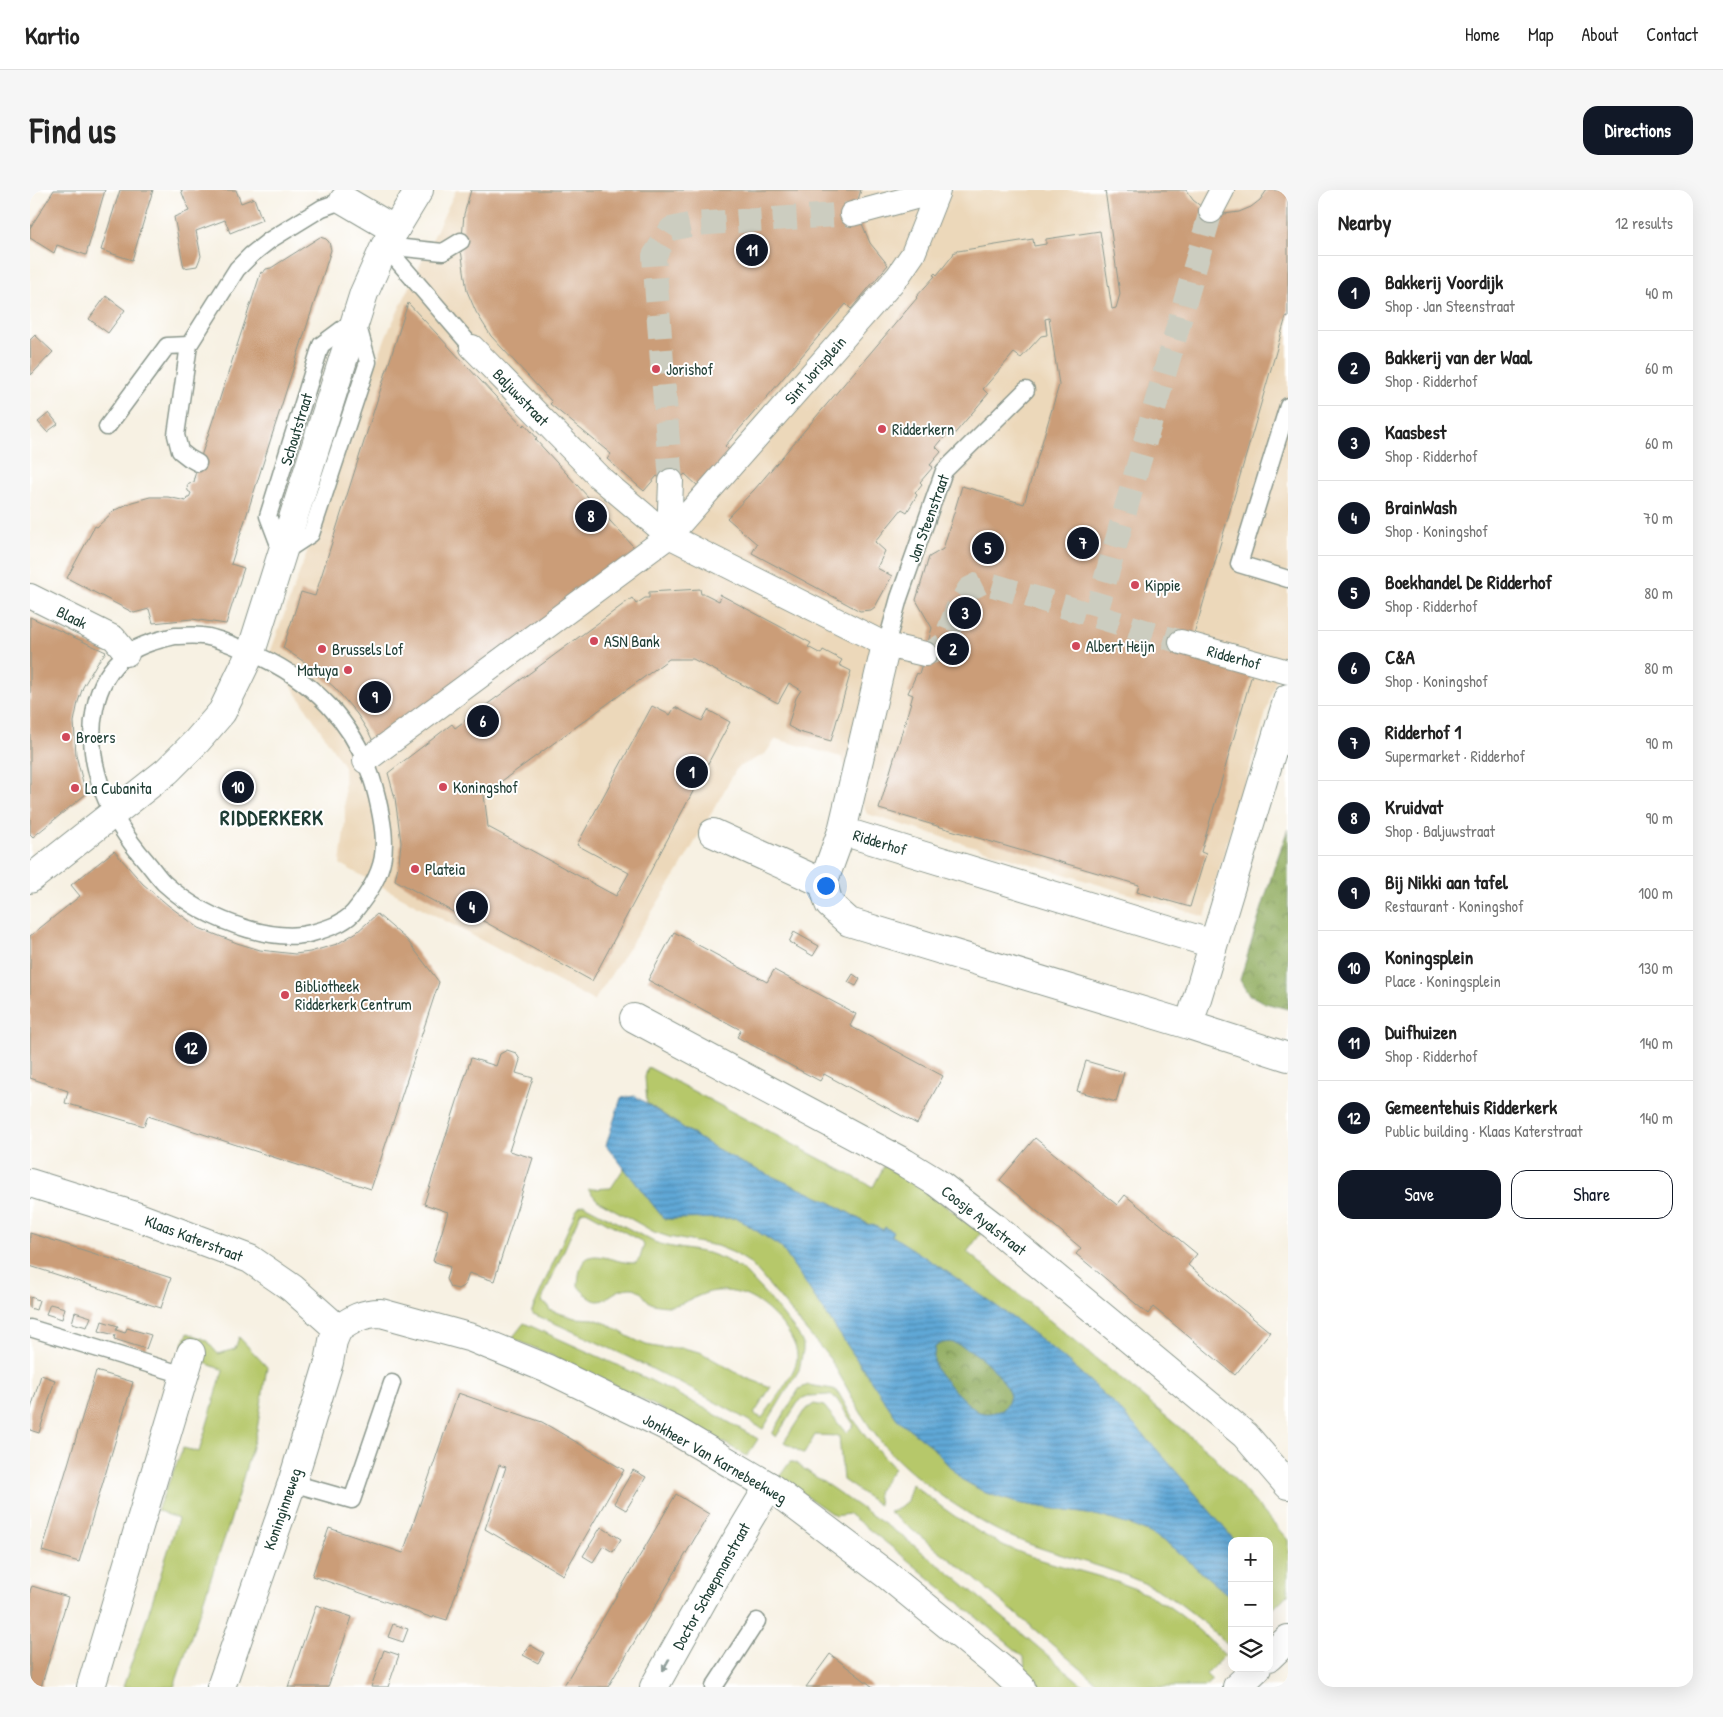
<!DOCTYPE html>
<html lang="en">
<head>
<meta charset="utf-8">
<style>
  :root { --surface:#fff; --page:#f6f6f6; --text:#222; --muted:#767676; --line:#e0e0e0; --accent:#111827 }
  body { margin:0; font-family:"Patrick Hand",sans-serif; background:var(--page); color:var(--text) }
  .controls { position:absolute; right:15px; bottom:15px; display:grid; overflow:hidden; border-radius:10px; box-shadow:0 5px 20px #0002 }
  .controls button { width:45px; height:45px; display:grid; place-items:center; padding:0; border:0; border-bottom:1px solid var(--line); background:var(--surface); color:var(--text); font:25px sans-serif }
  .you { position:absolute; left:795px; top:695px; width:18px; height:18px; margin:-12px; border:4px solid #fff; border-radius:50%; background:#1a73e8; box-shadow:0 0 0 8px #1a73e833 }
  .badge { display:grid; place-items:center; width:32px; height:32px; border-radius:50%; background:var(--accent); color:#fff; font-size:16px; font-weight:700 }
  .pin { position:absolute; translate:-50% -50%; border:2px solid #fff; box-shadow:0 1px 5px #0006 }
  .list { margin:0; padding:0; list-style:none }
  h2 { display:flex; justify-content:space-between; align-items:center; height:65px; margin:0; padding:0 20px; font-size:21px }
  h2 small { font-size:16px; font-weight:400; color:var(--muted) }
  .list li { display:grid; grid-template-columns:32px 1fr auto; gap:15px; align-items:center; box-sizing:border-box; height:75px; padding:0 20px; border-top:1px solid var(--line) }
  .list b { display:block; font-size:19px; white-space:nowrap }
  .list p { margin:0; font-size:16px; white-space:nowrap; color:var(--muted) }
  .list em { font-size:16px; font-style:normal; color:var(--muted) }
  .actions { display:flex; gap:10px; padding:15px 20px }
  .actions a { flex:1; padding:11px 0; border:1px solid var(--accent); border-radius:15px; text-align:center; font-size:18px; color:var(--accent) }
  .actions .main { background:var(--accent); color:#fff }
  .icon { flex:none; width:28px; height:28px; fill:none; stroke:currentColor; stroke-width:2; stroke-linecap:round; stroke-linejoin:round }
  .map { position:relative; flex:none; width:1258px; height:1497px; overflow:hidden; border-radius:15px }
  header { display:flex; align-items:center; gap:30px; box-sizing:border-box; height:70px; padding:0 25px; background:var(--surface); border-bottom:1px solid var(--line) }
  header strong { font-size:24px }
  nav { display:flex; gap:28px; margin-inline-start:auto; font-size:18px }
  .intro { display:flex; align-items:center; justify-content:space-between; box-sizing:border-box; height:120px; padding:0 30px }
  h1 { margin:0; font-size:35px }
  .button { padding:12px 22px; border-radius:15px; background:var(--accent); color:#fff; font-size:18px; font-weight:700 }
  main { display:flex; gap:30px; padding:0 30px }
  aside { flex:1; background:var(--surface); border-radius:15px; box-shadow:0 5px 20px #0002 }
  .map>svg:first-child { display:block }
  .built { fill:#ecd8ba }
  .grass { fill:#b6c86b; stroke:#6a8250; fill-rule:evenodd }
  .forest { fill:url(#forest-crowns); stroke:#58744a }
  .water { fill:url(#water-rules); stroke:#3f7285; fill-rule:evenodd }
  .building { fill:#cb9d78 }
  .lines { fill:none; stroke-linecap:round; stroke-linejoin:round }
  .pedestrian-tunnel { stroke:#cccdc0; stroke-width:24; stroke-dasharray:24 12; stroke-linecap:butt }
  .service-casing { stroke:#8b978c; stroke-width:19 }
  .pedestrian-casing { stroke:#8b978c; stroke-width:26 }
  .minor-casing { stroke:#8b978c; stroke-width:30 }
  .tertiary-casing { stroke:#8b978c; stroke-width:30 }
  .service { stroke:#fff; stroke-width:16 }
  .pedestrian { stroke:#fff; stroke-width:24 }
  .minor { stroke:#fff; stroke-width:28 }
  .tertiary { stroke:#fff; stroke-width:28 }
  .oneway { fill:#8f9e9a }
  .poi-dot { fill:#d1495b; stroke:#fff; stroke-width:2 }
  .labels { text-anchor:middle; stroke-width:4; stroke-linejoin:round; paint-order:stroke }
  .poi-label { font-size:16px; fill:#1f3d34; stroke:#fff; text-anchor:start }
  .street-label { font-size:16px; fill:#1f3d34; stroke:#fff }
  .district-label { font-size:21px; font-weight:bold; letter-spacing:1px; fill:#1f3d34; stroke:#fff }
</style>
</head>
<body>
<header>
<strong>Kartio</strong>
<nav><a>Home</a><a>Map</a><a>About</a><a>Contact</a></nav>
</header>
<div class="intro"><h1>Find us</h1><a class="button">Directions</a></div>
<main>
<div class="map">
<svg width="1258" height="1497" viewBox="0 0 1258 1497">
  <defs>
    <pattern id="forest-crowns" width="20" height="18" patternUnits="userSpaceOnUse" patternTransform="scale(1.25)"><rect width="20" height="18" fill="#90ac5f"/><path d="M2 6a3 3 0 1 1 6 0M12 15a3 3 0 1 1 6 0" fill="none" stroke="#758d4f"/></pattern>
    <pattern id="water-rules" width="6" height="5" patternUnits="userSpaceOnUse" patternTransform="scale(1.25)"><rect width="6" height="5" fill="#5fa7d6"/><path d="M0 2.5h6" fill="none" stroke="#4e89ae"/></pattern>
  </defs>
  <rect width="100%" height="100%" fill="#fff"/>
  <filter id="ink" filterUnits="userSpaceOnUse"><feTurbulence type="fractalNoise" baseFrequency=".02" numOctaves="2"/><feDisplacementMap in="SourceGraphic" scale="10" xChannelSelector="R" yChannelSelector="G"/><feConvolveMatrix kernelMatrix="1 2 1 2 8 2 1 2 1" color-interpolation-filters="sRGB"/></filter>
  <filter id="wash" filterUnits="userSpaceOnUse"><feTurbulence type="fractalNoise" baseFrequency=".0096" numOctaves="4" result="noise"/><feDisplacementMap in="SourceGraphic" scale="20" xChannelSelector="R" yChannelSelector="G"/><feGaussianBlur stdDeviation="1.12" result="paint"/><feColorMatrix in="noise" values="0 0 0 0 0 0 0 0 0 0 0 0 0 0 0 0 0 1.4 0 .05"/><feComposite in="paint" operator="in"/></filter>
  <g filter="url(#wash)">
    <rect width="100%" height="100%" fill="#f7f1e3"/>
    <!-- built -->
    <path class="built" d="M426,0H1258V449L1175,727L837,624L811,567L746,549L735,564L707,578L649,680L564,811L310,674L315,632L314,576L240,463L356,146Z"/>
    <!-- grass -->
    <path class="grass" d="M618,877L843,997L854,976C889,996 920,1018 951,1043L937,1062L1184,1266L1258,1350V1404L1239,1423V1351H1205C1157,1294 1110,1236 1054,1186C996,1133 927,1088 861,1045L855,1037L853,1040L841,1034L840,1035L802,1013L710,972L670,949L617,913L615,887Z
      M594,978L634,1029L707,1028L751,1057L867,1229L902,1257L931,1289L956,1303L987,1313L1070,1326L1103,1336L1120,1343L1137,1353L1202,1408V1459C1176,1434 1150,1410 1118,1395C1063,1369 1001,1363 949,1330C917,1310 885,1289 859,1261C833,1234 820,1200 800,1169C792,1158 782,1148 773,1137C756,1115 738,1094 720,1073L704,1063L687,1056L639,1047L624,1042L567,1010L558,999L581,998Z
      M554,1015L624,1052L637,1056L678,1063L694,1069L713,1080L740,1109L768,1144L773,1154V1160L769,1180L733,1239C658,1195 581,1157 501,1123L546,1021L549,1017ZM556,1021L609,1050L614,1055L610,1068L606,1073C578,1074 550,1046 548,1096C574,1128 575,1099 600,1098C611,1097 613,1108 621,1113C625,1115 635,1116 640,1116C657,1114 670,1102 687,1101C697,1100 712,1103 721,1108C739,1117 769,1147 767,1169C766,1183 741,1215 732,1228L724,1224L741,1197L716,1188L670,1162L653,1158H632L616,1155L599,1147L578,1134L564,1129L545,1128L519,1120V1116L511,1112L551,1022Z
      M494,1133L618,1189L674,1218L728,1249L717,1266C641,1222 563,1183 482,1148Z
      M158,1143L176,1150L188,1164L205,1159L209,1147L237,1177L227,1240L200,1332L144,1497H93L115,1434L148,1329L127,1320L153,1258L169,1262L193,1180L175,1173L167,1161L152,1156Z
      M778,1195L803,1199L808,1202L822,1227L836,1247L864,1278L847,1302L849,1315L813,1290L809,1246L785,1245L774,1264L754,1252L774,1221L784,1214L794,1216L816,1243L824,1235L806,1208L799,1205L778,1206L773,1208L767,1214L746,1247L742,1244L769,1199Z
      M760,1272H764L869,1344L931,1392L1055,1497H1012L995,1480L994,1467L863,1358L819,1324L805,1326L749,1287Z
      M882,1294C910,1316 941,1340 973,1355C1023,1379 1080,1383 1128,1410C1153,1424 1174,1445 1195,1465L1176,1484L1182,1490L1174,1497H1072L938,1383L859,1322L866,1320L877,1311Z"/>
    <!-- forest -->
    <path class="forest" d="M1258,639V819L1235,813L1218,804L1210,790L1244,678Z
      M920,1152C943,1156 974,1183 980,1206L978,1213L973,1220C965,1222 958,1225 949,1222C941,1219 907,1185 905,1177C903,1170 904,1164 905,1157L911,1153Z"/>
    <!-- water -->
    <path class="water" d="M605,906L670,949L710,972L802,1013L839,1035L841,1034L853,1040L855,1037L863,1042L861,1045C927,1088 996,1133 1054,1186C1110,1236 1157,1294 1205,1351H1202V1408L1137,1353L1120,1343L1103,1336L1070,1326L987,1313L956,1303L931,1289L902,1257L867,1229L751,1057L707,1028L634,1029L576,955L591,908ZM920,1152C943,1157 973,1182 980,1206L978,1213L973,1220C965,1222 958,1225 949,1222C941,1219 908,1185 905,1177C903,1170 904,1164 905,1157L911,1153Z"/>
    <g id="blocks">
      <!-- building -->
      <path class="building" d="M24,0H75L56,65L27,55L24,63L0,48V38Z
        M90,0H123L102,70L71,60Z
        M151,0H206L211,13L224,8L232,30L200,43L195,30L166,41L171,66L167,76L154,78L144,27L159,21Z
        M441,0H831L828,10L831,31L840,53L858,75L821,119L816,114L732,213L695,256L700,261L669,297L655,284L650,288L635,291L627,286L614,301L577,269L581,264L520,214L522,212L461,146L446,122L437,101L431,60L434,24Z
        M1075,0H1156L1163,10L1173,18L1183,22L1194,24L1209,22L1221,17L1230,10L1237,0H1258V128L1256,127L1164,445L1222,484L1171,662L1176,664L1160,717L1107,702L1109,695L849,619L883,505L878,503L887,483L889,484L902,438L886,410L899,367L913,359L932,296L994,314L1029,195L1019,128L1015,129L1017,145L1011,146L991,168L984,163L953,199L958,204L921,248L917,244L906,257L911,262L900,275L903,277L890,292L892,294L885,303L887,305L877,322L872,319L845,352L855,361L847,378L862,386L845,417L841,420L830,421L722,363L727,354L697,328L724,300L887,108L886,107L905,86L903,85L905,83L907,85L923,65L924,62L926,63V60L928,61L1003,49L1004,56L1016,54V49L1070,41L1082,119L1086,118L1090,104Z
        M290,47L296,49L299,52L301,60L201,374L214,378L196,434L162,429L123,433L119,419L104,423L37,388L65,336L67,337L85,320L102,312L120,307H138L156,311L157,308H159L161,303L158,301L157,296L159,293L164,292L165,288H164L231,82L233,83L236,79L241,78Z
        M76,106L95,120L78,143L59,129Z
        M378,113L493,236L495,234L507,248L505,249L613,367L348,562L339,543L327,524L305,498L279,475L253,458L271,402L285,406Z
        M5,145L23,162L1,185L0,150Z
        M19,223L28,234L17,242L8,232Z
        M670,399L671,404H675L689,411L691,407L689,404L781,453L778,457L791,464L793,460L812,470L809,475L821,481L801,551L769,542L758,536L766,508L771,500L759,493L748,513L663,469H639L454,604L458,637L586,706L599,683L547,655L622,516L640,525L645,517L672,531L678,520L700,532L562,791L437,722L434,728L365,690L369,672L371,652L365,608L358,583L422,534L425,538L602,408L606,414L615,408H619V402Z
        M0,427L76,462L67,473L53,497L48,512L44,532L46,565L56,604L3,647L0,644Z
        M84,661L113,694L139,716L169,738L207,753L230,760L265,764L280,762L307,754L327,742L347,724L377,750L409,792L341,999L118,926L114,936L35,913L38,901L0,888V746L50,706L41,695Z
        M644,742L737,792L744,780L826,824L820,836L913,886L887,934L794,884L790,891L707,847L711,840L618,790Z
        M764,742L789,756L783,766L759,752Z
        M823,784L830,789L826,796L818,792Z
        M477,860L486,863L490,870L486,883L503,888L479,961L503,968L464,1091L439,1083L435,1095L428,1099L420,1097L416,1089L420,1077L403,1071L418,1022L394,1014L441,868L466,876L470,864Z
        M1056,871L1094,882L1086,912L1047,901Z
        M1005,948L1087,1015L1095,1005L1167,1064L1158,1075L1240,1142L1205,1185L1123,1117L1118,1124L1046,1064L1051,1058L970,990Z
        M0,1043L141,1088L131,1118L0,1076Z
        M0,1107L9,1110L6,1120L0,1118Z
        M20,1114L35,1118L32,1129L16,1124Z
        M45,1122L61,1127L57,1137L42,1133Z
        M72,1131L88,1136L86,1140L95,1143L97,1138L121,1145L116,1159L84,1149L85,1145L69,1141Z
        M66,1181L103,1192L49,1372L12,1361Z
        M11,1185L25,1190L9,1243L0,1240V1222Z
        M428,1203L512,1232L594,1280L533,1385L455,1339L476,1277L469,1275L417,1430L404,1426L403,1428L282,1386L299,1338L373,1363Z
        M603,1280L616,1287L596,1320L584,1313Z
        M646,1304L679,1324L578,1497H533Z
        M571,1337L591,1349L583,1362L573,1356L563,1372L553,1366Z
        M2,1396L38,1407L11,1497H0V1401Z
        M286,1415L322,1427L298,1497H258Z
        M363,1434L378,1439L373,1452L358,1447Z
        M500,1455L514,1463L508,1473L493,1465Z
        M354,1460L369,1465L358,1497H341Z
        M800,1464L843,1497H776Z"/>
    </g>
  </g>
  <g filter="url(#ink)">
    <use href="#blocks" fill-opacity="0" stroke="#8b978c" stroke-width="1"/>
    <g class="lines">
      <!-- pedestrian-tunnel -->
      <path class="pedestrian-tunnel" d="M641,291L624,66L641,39L664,34L822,24
        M1065,426L1181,21
        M895,464L904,461L913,455L927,419L939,399L953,392L1151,452"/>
      <!-- service casing -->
      <g class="service-casing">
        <path id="service" d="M355,56L442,157
          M355,56L413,62L431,51
          M326,129L338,172L281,344L252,363L238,326L291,155Z
          M159,155L146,245L150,261L159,268L168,273
          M1258,216L1209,374L1258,389
          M77,237L137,156L159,155L207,79L221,65L240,50L292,18L314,10
          M145,446C154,446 163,445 172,446C185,447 200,454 212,459C280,485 330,534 347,607C359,659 358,680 323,723C313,734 296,739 282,743C261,749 239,745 218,739C187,730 158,715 134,693C127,686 122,678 116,671C80,630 53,574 65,518C69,497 79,478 97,464C111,454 128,450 145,446Z
          M856,455L869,408L914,281L996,200
          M0,1138L154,1185
          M262,1293L322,1310L362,1193
          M684,1497L727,1431"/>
      </g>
      <!-- pedestrian casing -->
      <g class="pedestrian-casing">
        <path id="pedestrian" d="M1181,21L1192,0
          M822,24L908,1
          M442,157L569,287L639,346L856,455L895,464
          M639,346L641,291
          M0,406L84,448L97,464
          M1151,452L1258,482
          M335,571L639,346L868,86L883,64L908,1"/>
      </g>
      <!-- minor casing -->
      <g class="minor-casing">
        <path id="minor" d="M314,10L365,40
          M1258,508L1159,835L1258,867
          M812,641L856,455
          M683,643L793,693
          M604,828L875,973L906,992L962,1035L1215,1245L1258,1295
          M1159,835L819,732L799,714L793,693L812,641L1183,754
          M61,1497L161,1163
          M624,1497L703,1356L739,1296"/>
      </g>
      <!-- tertiary casing -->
      <g class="tertiary-casing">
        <path id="tertiary" d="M0,689L137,581L167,551L192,522L221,462L334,103L355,56L389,0
          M0,993L106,1026L220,1069L262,1098L308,1139
          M308,1139C323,1129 332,1123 351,1123L442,1148L518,1179L644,1240L739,1296L857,1385L973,1480L991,1497
          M1239,1467L1258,1449
          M191,1497L262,1293L299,1172L303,1151L308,1139
          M1207,1497L1227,1478"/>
      </g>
      <!-- service -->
      <use href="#service" class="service"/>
      <!-- pedestrian -->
      <use href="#pedestrian" class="pedestrian"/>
      <!-- minor -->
      <use href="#minor" class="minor"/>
      <!-- tertiary -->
      <use href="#tertiary" class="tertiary"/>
    </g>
    <!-- one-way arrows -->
    <defs><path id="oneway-solid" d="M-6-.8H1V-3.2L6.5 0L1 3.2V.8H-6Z" transform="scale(1.25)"/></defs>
    <use class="oneway" href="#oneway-solid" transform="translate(636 1475) rotate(119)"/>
  </g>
  <!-- markers -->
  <g class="poi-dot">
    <circle cx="626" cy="179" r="5"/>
    <circle cx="852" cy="239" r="5"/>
    <circle cx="1105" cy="395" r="5"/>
    <circle cx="564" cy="451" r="5"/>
    <circle cx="1046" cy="456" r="5"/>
    <circle cx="292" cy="459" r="5"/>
    <circle cx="318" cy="480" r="5"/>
    <circle cx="36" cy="547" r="5"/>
    <circle cx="413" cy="597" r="5"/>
    <circle cx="45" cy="598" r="5"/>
    <circle cx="385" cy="679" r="5"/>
    <circle cx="255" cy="805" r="5"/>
  </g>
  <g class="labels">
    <!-- poi labels -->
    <g class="poi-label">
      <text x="636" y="185">Jorishof</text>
      <text x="862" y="245">Ridderkern</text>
      <text x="1115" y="401">Kippie</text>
      <text x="574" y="457">ASN Bank</text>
      <text x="1056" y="462">Albert Heijn</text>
      <text x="302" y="465">Brussels Lof</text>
      <text x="308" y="486" text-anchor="end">Matuya</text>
      <text x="46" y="553">Broers</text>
      <text x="423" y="603">Koningshof</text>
      <text x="55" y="604">La Cubanita</text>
      <text x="395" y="685">Plateia</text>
      <text x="265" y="802">Bibliotheek<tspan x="265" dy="18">Ridderkerk Centrum</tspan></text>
    </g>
    <!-- street labels -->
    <g class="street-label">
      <text transform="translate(785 180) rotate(-49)" y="6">Sint Jorisplein</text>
      <text transform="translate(491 207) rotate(46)" y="6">Baljuwstraat</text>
      <text transform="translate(266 239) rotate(-73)" y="6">Schoutstraat</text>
      <text transform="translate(898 328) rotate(-70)" y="6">Jan Steenstraat</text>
      <text transform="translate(42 427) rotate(26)" y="6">Blaak</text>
      <text transform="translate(1204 467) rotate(15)" y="6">Ridderhof</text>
      <text transform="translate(850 652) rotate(17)" y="6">Ridderhof</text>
      <text transform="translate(954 1030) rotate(38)" y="6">Coosje Ayalstraat</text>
      <text transform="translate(164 1048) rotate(21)" y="6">Klaas Katerstraat</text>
      <text transform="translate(685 1268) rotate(30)" y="6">Jonkheer Van Karnebeekweg</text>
      <text transform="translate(252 1319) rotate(-71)" y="6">Koninginneweg</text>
      <text transform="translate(681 1396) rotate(-61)" y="6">Doctor Schaepmanstraat</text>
    </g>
    <!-- district labels -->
    <g class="district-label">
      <text x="242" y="635">RIDDERKERK</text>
    </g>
  </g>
</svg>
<div class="controls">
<button>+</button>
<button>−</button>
<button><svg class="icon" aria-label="layers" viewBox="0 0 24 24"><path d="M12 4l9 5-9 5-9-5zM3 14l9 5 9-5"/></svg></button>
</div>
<div class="you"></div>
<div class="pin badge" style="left:662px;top:582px">1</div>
<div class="pin badge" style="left:923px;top:459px">2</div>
<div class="pin badge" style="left:935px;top:423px">3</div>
<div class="pin badge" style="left:442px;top:717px">4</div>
<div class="pin badge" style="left:958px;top:358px">5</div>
<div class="pin badge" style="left:453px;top:531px">6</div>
<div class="pin badge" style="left:1053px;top:353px">7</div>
<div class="pin badge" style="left:561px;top:326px">8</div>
<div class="pin badge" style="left:345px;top:507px">9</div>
<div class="pin badge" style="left:208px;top:597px">10</div>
<div class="pin badge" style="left:722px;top:60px">11</div>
<div class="pin badge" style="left:161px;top:858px">12</div>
</div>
<aside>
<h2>Nearby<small>12 results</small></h2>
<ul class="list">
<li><span class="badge">1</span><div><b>Bakkerij Voordijk</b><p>Shop · Jan Steenstraat</p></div><em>40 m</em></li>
<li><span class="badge">2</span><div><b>Bakkerij van der Waal</b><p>Shop · Ridderhof</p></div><em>60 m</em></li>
<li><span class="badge">3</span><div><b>Kaasbest</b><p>Shop · Ridderhof</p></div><em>60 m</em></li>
<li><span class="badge">4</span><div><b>BrainWash</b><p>Shop · Koningshof</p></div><em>70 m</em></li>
<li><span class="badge">5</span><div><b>Boekhandel De Ridderhof</b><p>Shop · Ridderhof</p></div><em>80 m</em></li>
<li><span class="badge">6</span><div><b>C&amp;A</b><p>Shop · Koningshof</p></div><em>80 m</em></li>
<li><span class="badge">7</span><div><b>Ridderhof 1</b><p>Supermarket · Ridderhof</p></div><em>90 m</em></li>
<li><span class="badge">8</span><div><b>Kruidvat</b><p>Shop · Baljuwstraat</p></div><em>90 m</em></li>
<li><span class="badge">9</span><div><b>Bij Nikki aan tafel</b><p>Restaurant · Koningshof</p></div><em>100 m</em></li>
<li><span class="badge">10</span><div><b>Koningsplein</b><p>Place · Koningsplein</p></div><em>130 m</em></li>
<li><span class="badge">11</span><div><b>Duifhuizen</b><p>Shop · Ridderhof</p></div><em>140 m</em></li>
<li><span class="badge">12</span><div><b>Gemeentehuis Ridderkerk</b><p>Public building · Klaas Katerstraat</p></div><em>140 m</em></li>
</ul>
<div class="actions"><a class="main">Save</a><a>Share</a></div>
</aside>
</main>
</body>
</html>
